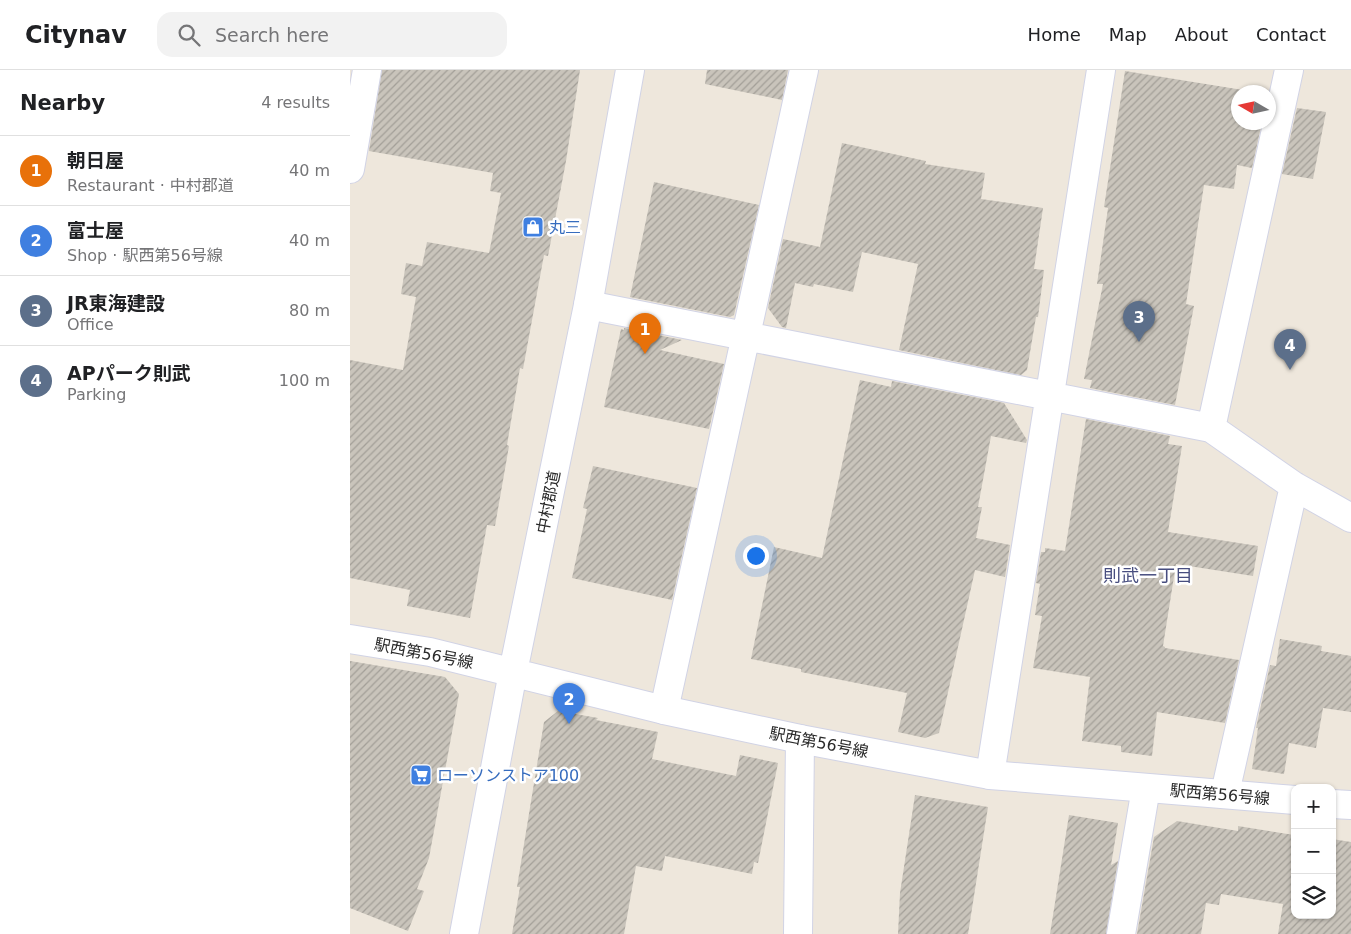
<!DOCTYPE html>
<html lang="en">
<head>
<meta charset="utf-8">
<style>
  :root { --surface:#fff; --page:#f2f2f2; --text:#202124; --muted:#757577; --line:#e0e0e0; --accent:#b45309 }
  body { margin:0; font-family:"DejaVu Sans","Noto Sans JP",sans-serif; background:var(--page); color:var(--text) }
  .controls { position:absolute; right:15px; bottom:15px; display:grid; overflow:hidden; border-radius:10px; box-shadow:0 1px 4px #0004 }
  .controls button { width:45px; height:45px; display:grid; place-items:center; padding:0; border:0; border-bottom:1px solid var(--line); background:var(--surface); color:var(--text); font:25px sans-serif }
  .compass { position:absolute; left:881px; top:15px; width:45px; height:45px; border-radius:50%; background:var(--surface); box-shadow:0 1px 4px #0004; rotate:279deg }
  .you { position:absolute; left:405px; top:485px; width:18px; height:18px; margin:-12px; border:4px solid #fff; border-radius:50%; background:#1a73e8; box-shadow:0 0 0 8px #1a73e833 }
  .badge { display:grid; place-items:center; width:32px; height:32px; border-radius:50%; background:var(--accent); color:#fff; font-size:16px; font-weight:700 }
  .pin { position:absolute; translate:-50% -41px; filter:drop-shadow(0 1px 2px #0008) }
  .pin::after { content:''; position:absolute; top:26px; width:18px; height:15px; background:inherit; clip-path:polygon(0 0,100% 0,50% 100%) }
  .list { margin:0; padding:0; list-style:none }
  h2 { display:flex; justify-content:space-between; align-items:center; height:65px; margin:0; padding:0 20px; font-size:21px }
  h2 small { font-size:16px; font-weight:400; color:var(--muted) }
  .list li { display:grid; grid-template-columns:32px 1fr auto; gap:15px; align-items:center; box-sizing:border-box; height:70px; padding:0 20px; border-top:1px solid var(--line) }
  .list b { display:block; font-size:19px; white-space:nowrap }
  .list p { margin:0; font-size:16px; white-space:nowrap; color:var(--muted) }
  .list em { font-size:16px; font-style:normal; color:var(--muted) }
  .icon { flex:none; width:28px; height:28px; fill:none; stroke:currentColor; stroke-width:2; stroke-linecap:round; stroke-linejoin:round }
  .map { position:relative; flex:none; width:1001px; height:864px; overflow:hidden }
  header { display:flex; align-items:center; gap:30px; box-sizing:border-box; height:70px; padding:0 25px; background:var(--surface); border-bottom:1px solid var(--line) }
  header strong { font-size:24px }
  nav { display:flex; gap:28px; margin-inline-start:auto; font-size:18px }
  .search { width:350px; height:45px; background:var(--page); display:flex; align-items:center; gap:12px; box-sizing:border-box; padding:0 18px; border-radius:15px; color:var(--muted); font-size:19px }
  main { display:flex }
  aside { flex:1; background:var(--surface) }
  .map>svg:first-child { display:block }
  .building { fill:url(#building-hatch) }
  .lines { fill:none; stroke-linecap:round; stroke-linejoin:round }
  .minor-casing { stroke:#d1d3e5; stroke-width:30 }
  .tertiary-casing { stroke:#d1d3e5; stroke-width:30 }
  .minor { stroke:#fff; stroke-width:28 }
  .tertiary { stroke:#fff; stroke-width:28 }
  .labels { text-anchor:middle; stroke-width:5; stroke-linejoin:round; paint-order:stroke }
  .shop-label { font-size:16px; fill:#366cbe; stroke:#fff; text-anchor:start }
  .street-label { font-size:16px; fill:#2b2b2b; stroke:#fff }
  .neighbourhood-label { font-size:18px; fill:#474d7f; stroke:#fff }
</style>
</head>
<body>
<header>
<strong>Citynav</strong>
<div class="search"><svg class="icon" aria-label="search" viewBox="0 0 24 24"><circle cx="10" cy="10" r="6"/><path d="M15 15l6 6"/></svg>Search here</div>
<nav><a>Home</a><a>Map</a><a>About</a><a>Contact</a></nav>
</header>
<main>
<aside>
<h2>Nearby<small>4 results</small></h2>
<ul class="list">
<li><span class="badge" style="background:#e8710a">1</span><div><b>朝日屋</b><p>Restaurant · 中村郡道</p></div><em>40 m</em></li>
<li><span class="badge" style="background:#3f7fe0">2</span><div><b>富士屋</b><p>Shop · 駅西第56号線</p></div><em>40 m</em></li>
<li><span class="badge" style="background:#5c6f8a">3</span><div><b>JR東海建設</b><p>Office</p></div><em>80 m</em></li>
<li><span class="badge" style="background:#5c6f8a">4</span><div><b>APパーク則武</b><p>Parking</p></div><em>100 m</em></li>
</ul>
</aside>
<div class="map">
<svg width="1001" height="864" viewBox="0 0 1001 864">
  <defs>
    <pattern id="building-hatch" width="6" height="6" patternUnits="userSpaceOnUse" patternTransform="scale(1.25)"><rect width="6" height="6" fill="#c9c4bb"/><path d="M-1 1l2-2M0 6l6-6M5 7l2-2" fill="none" stroke="#a39f98"/></pattern>
  </defs>
  <rect width="100%" height="100%" fill="#eee7dc"/>
  <!-- building -->
  <path class="building" d="M32,0H230L216,91L198,186L194,185L173,299L170,298L157,375L159,376L145,456L137,455L120,548L57,536L60,520L0,508V290L53,300L66,227L51,224L56,193L72,196L77,172L139,183L151,123L140,121L143,103L19,81Z
    M357,0H438L432,30L355,14Z
    M775,1L899,21V22H888V52H912L902,98L887,95L884,119L854,115L836,234L844,236L825,335L740,318L742,310L734,309L753,214H747L758,138L754,137Z
    M947,38L976,42L963,109L932,104Z
    M492,73L576,91L575,94L635,103L631,129L693,138L684,199L694,200L688,247H686L677,300L671,305L549,280L568,194L512,182L503,222L464,214L463,217L445,213L436,258L432,257L418,238L433,169L470,177Z
    M304,112L409,135L384,245L380,247L280,227Z
    M274,258L332,270L310,280L374,294L359,359L254,337L271,259L274,260Z
    M510,310L541,317L542,311L654,333L677,370L676,373L641,366L628,437H632L626,468L660,475L655,507L625,500L589,663L575,668L548,662L557,623L451,602V599L401,589L424,477L472,488Z
    M736,349L820,366L818,374L832,376L818,462L908,476L903,506L826,494L813,576L815,577V578L889,590L875,653L807,642L802,686L771,682V676L732,671L740,607L683,598L692,546L685,545L690,514L686,513L691,482H695V478L715,481Z
    M243,396L347,418L322,530L222,508L237,439L233,438Z
    M930,569L972,576L971,581L1001,586V642L973,638L966,678L939,673L934,704L902,699L908,658H906L920,595L926,596Z
    M0,591L95,607L109,624L79,788L67,819L74,821L58,861L0,838Z
    M208,641L248,648L246,650L308,662L302,689L386,706L390,685L428,693L408,793L404,792L402,804L315,786L312,801L286,796L274,864H162L170,817H167L194,652Z
    M565,725L638,737L618,864H548L550,823Z
    M719,745L768,753L761,795L768,791L756,864H700Z
    M827,751L888,761V756L944,765L945,764V845H982V769L1001,772V864H928L933,834L871,824L869,835L856,833L851,864H787L804,767Z"/>
  <g class="lines">
    <!-- minor casing -->
    <g class="minor-casing">
      <path id="minor" d="M0,99L17,0
        M238,235L861,358L944,416L1001,448
        M861,358L939,0
        M314,640L454,0
        M640,705L751,0
        M875,723L944,416
        M448,864L450,669
        M771,864L796,718"/>
    </g>
    <!-- tertiary casing -->
    <g class="tertiary-casing">
      <path id="tertiary" d="M0,569L80,582L314,640L450,669L640,705L945,730
        M982,734L1001,735
        M114,864L163,602L238,235L280,0"/>
    </g>
    <!-- minor -->
    <use href="#minor" class="minor"/>
    <!-- tertiary -->
    <use href="#tertiary" class="tertiary"/>
  </g>
  <!-- icons -->
  <defs>
    <g id="shop-square" transform="scale(1.125)"><rect x="-9" y="-9" width="18" height="18" rx="4" fill="#3f7fe0" stroke="#fff"/><path d="M-5-2.5h2.3a2.7 3.5 0 0 1 5.4 0H5L5.5 6h-11ZM-1.5-2.5h3a1.5 2.3 0 0 0-3 0Z" fill="#fff"/></g>
    <g id="supermarket-square" transform="scale(1.125)"><rect x="-9" y="-9" width="18" height="18" rx="4" fill="#3f7fe0" stroke="#fff"/><path d="M-6-5.5h2.5l.6 2H6L4.5 2H-2.5L-4.4-4H-6ZM-1.5 3.2a1.3 1.3 0 1 0 .1 0ZM3 3.2a1.3 1.3 0 1 0 .1 0Z" fill="#fff"/></g>
  </defs>
  <g fill-rule="evenodd">
    <use href="#shop-square" x="183" y="157"/>
    <use href="#supermarket-square" x="71" y="705"/>
  </g>
  <g class="labels">
    <!-- shop labels -->
    <g class="shop-label">
      <text x="199" y="163">丸三</text>
      <text x="87" y="711">ローソンストア100</text>
    </g>
    <!-- street labels -->
    <g class="street-label">
      <text transform="translate(198 432) rotate(-79)" y="6">中村郡道</text>
      <text transform="translate(74 583) rotate(11)" y="6">駅西第56号線</text>
      <text transform="translate(469 672) rotate(11)" y="6">駅西第56号線</text>
      <text transform="translate(870 724) rotate(5)" y="6">駅西第56号線</text>
    </g>
    <!-- neighbourhood labels -->
    <g class="neighbourhood-label">
      <text x="798" y="512">則武一丁目</text>
    </g>
  </g>
</svg>
<div class="controls">
<button>+</button>
<button>−</button>
<button><svg class="icon" aria-label="layers" viewBox="0 0 24 24"><path d="M12 4l9 5-9 5-9-5zM3 14l9 5 9-5"/></svg></button>
</div>
<svg class="compass" viewBox="-18 -18 36 36"><path d="M0-13l5 13h-10z" fill="#e53935"/><path d="M0 13l5-13h-10z" fill="#757577"/></svg>
<div class="you"></div>
<div class="pin badge" style="left:295px;top:284px;background:#e8710a">1</div>
<div class="pin badge" style="left:219px;top:654px;background:#3f7fe0">2</div>
<div class="pin badge" style="left:789px;top:272px;background:#5c6f8a">3</div>
<div class="pin badge" style="left:940px;top:300px;background:#5c6f8a">4</div>
</div>
</main>
</body>
</html>
